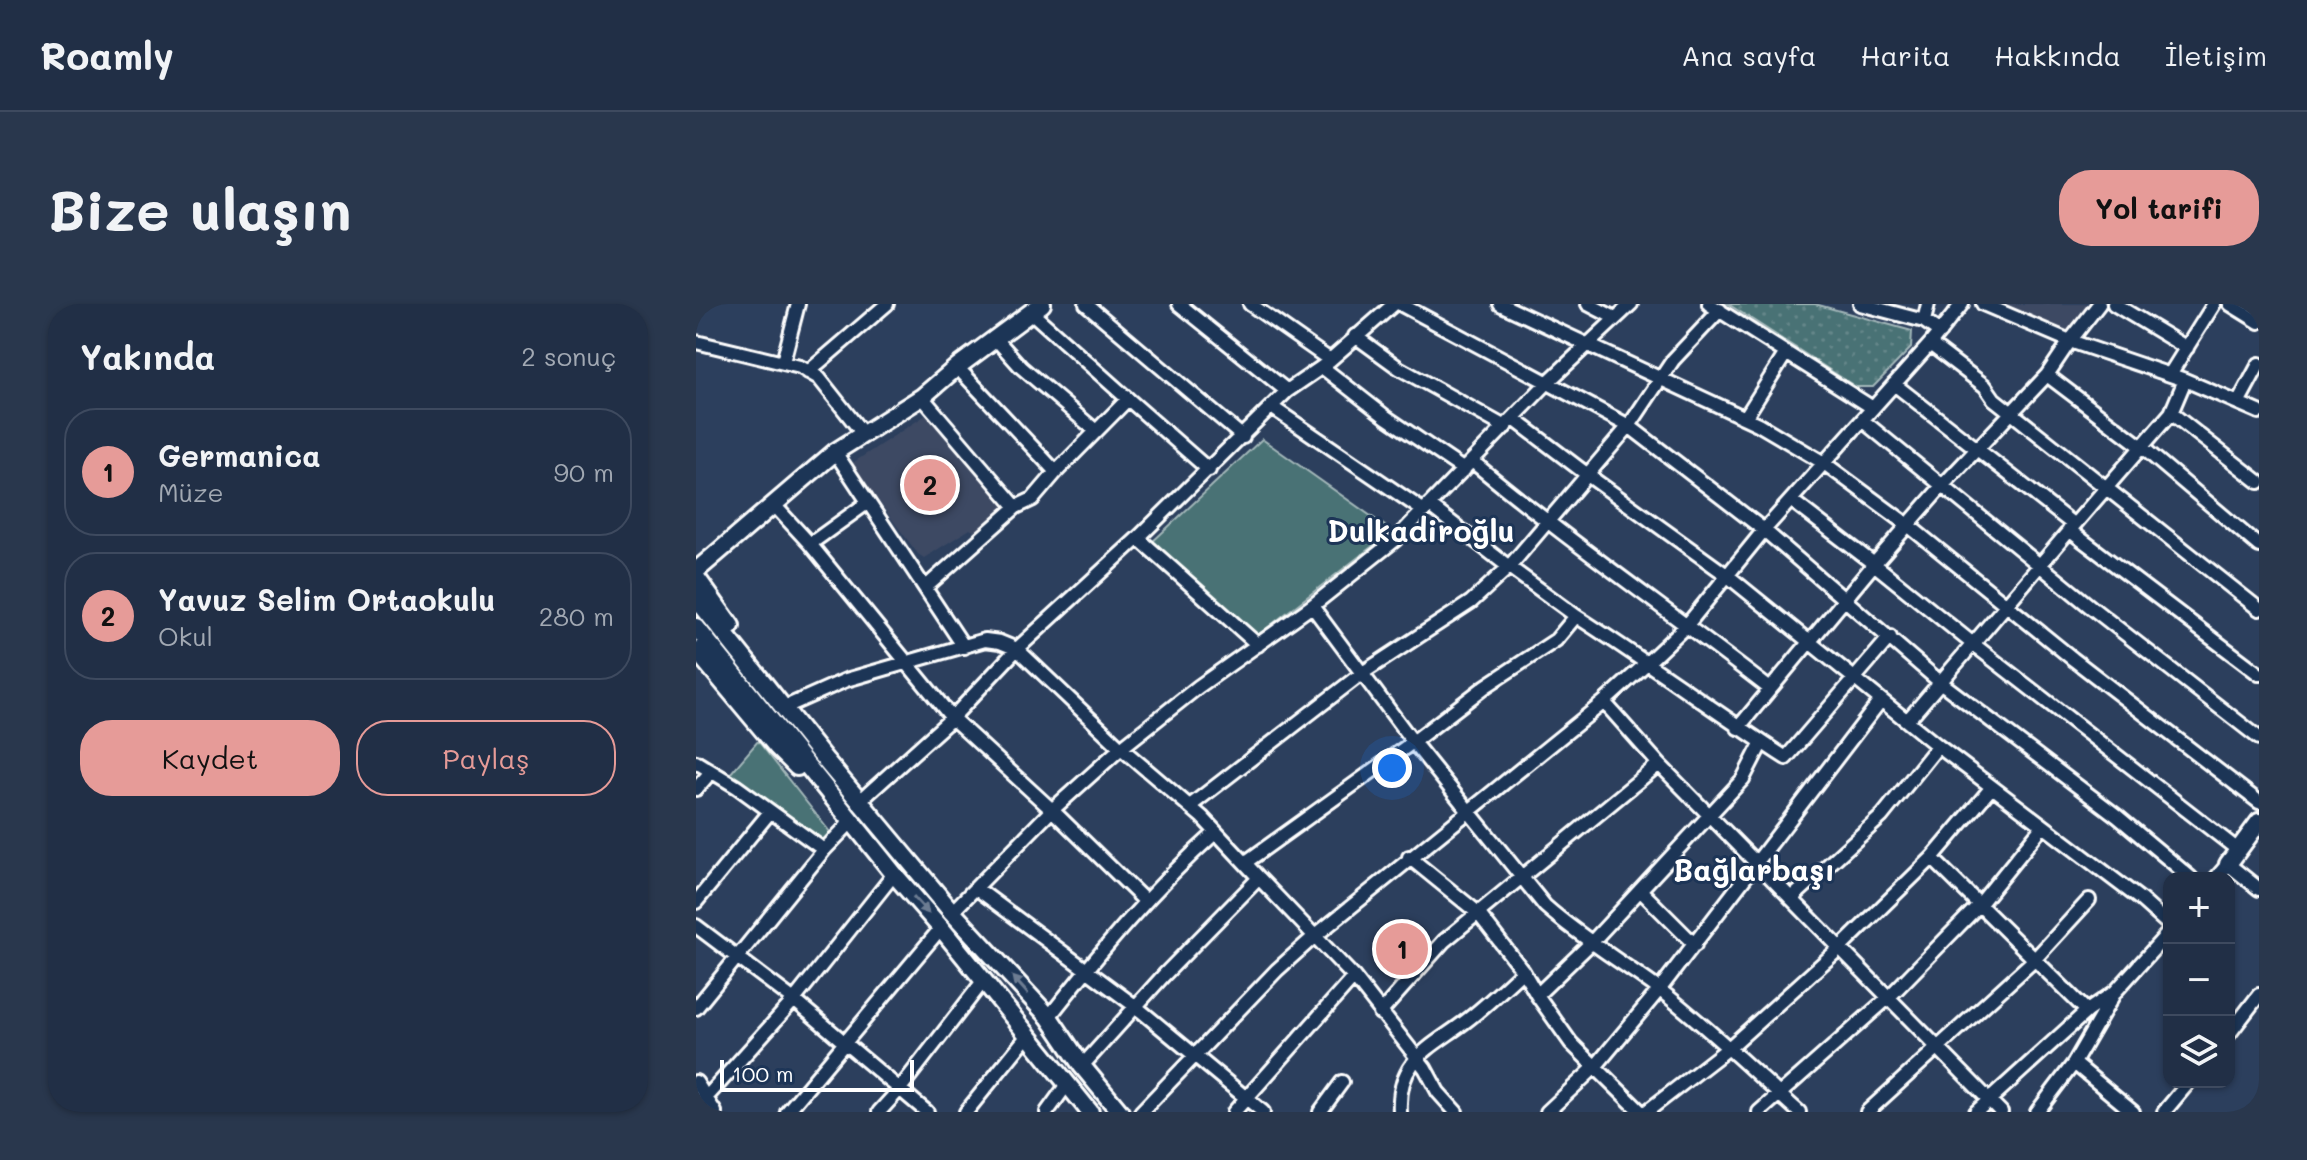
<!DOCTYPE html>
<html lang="tr">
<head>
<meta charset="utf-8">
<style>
  :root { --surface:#212f46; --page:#29374d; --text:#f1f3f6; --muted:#a2a9b3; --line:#3e4a5f; --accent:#e69b98 }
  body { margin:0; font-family:Mali,sans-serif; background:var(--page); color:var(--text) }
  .controls { position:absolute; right:24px; bottom:24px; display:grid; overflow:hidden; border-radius:16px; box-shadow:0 2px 6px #0004 }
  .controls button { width:72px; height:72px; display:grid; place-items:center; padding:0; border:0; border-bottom:2px solid var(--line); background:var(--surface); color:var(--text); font:40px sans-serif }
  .scale { position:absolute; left:24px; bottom:20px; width:194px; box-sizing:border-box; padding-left:8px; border:4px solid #fff; border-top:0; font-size:22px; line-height:28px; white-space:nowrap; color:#fff; -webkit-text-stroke:6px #1d3557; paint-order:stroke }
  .you { position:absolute; left:696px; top:464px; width:28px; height:28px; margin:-20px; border:6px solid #fff; border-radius:50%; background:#1a73e8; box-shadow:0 0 0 12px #1a73e833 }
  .badge { display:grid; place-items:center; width:52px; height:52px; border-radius:50%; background:var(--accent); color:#111; font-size:26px; font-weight:700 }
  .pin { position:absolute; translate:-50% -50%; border:4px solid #fff; box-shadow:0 2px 8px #0006 }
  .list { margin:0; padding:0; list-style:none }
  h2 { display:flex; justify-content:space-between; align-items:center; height:104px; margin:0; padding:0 32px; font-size:34px }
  h2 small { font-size:26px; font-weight:400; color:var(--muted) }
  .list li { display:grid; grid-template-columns:52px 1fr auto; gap:24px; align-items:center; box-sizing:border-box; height:128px; margin:0 16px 16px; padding:0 16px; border:2px solid var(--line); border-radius:32px }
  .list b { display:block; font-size:30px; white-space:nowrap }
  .list p { margin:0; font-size:26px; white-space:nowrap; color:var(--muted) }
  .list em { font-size:26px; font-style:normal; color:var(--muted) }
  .actions { display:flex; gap:16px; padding:24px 32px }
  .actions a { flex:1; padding:18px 0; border:2px solid var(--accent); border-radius:32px; text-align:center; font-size:28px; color:var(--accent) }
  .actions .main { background:var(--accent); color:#111 }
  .icon { flex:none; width:44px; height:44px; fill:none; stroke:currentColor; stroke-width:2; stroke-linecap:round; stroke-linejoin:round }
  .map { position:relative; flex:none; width:1563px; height:808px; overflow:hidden; border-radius:32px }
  header { display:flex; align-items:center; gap:48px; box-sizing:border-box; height:112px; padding:0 40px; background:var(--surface); border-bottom:2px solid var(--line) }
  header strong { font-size:38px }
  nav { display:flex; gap:44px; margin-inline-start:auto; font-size:28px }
  .intro { display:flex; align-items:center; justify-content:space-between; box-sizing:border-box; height:192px; padding:0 48px }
  h1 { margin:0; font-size:56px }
  .button { padding:20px 36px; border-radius:32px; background:var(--accent); color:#111; font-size:28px; font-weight:700 }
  main { display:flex; gap:48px; padding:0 48px }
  aside { flex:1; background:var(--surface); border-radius:32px; box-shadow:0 2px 6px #0004 }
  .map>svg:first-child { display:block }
  .built { fill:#3e4a64 }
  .grass { fill:url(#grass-dots); stroke:#a4b8ba; stroke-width:2 }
  .park { fill:#4a7275; stroke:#a4b8ba; stroke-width:2 }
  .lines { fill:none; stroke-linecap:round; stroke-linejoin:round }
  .minor-casing { stroke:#fff; stroke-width:18 }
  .major-casing { stroke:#fff; stroke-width:22 }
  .minor { stroke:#1d3557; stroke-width:12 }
  .major { stroke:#1d3557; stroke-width:16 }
  .oneway { fill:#6c7c92 }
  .labels { text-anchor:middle; stroke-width:6; stroke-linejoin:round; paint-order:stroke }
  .district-label { font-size:30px; font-weight:bold; fill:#fff; stroke:#1d3557 }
</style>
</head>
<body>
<header>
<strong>Roamly</strong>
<nav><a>Ana sayfa</a><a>Harita</a><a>Hakkında</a><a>İletişim</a></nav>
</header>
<div class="intro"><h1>Bize ulaşın</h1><a class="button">Yol tarifi</a></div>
<main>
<aside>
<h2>Yakında<small>2 sonuç</small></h2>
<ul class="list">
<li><span class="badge">1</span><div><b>Germanica</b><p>Müze</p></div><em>90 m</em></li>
<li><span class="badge">2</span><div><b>Yavuz Selim Ortaokulu</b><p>Okul</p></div><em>280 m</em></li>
</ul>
<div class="actions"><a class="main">Kaydet</a><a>Paylaş</a></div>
</aside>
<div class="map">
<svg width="1563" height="808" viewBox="0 0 1563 808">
  <defs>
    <pattern id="grass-dots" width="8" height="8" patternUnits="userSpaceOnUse" patternTransform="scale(2)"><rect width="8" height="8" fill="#4a7275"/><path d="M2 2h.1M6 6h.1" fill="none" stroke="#65878a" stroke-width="1.8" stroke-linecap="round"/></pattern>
  </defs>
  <rect width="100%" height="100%" fill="#2c3f5d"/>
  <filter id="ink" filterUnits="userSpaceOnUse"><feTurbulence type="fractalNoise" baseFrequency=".0125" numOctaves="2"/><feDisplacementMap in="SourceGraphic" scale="16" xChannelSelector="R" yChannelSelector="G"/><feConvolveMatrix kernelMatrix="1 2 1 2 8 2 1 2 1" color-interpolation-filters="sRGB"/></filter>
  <g filter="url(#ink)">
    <!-- built -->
    <path class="built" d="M1306,0H1395L1370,31Z
      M233,109L317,203L284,231L274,225L228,254L222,250L155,160Z"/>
    <!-- grass -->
    <path class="grass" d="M1032,0H1119L1216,27L1215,44L1177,83H1160Z"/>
    <!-- park -->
    <path class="park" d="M566,135L696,227L562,331L453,241Z
      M62,437L134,528L131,534L126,537L34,470Z"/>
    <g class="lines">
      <!-- minor casing -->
      <g class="minor-casing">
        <path id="minor" d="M390,0L547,133
          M483,0L591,87
          M554,0L634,56
          M704,0L933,122L1068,226L1244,378L1421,512L1495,574
          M804,0L1062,120L1128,159L1212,221L1377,355L1563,498
          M892,0L919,14
          M1013,0L1177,104
          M1164,0L1228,17L1244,28
          M1287,0L1374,37L1403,0
          M1418,0L1491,44
          M1534,0L1563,18
          M336,9L432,95
          M1228,17L1232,0
          M659,32L703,64L809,123
          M300,35L325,63L400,127
          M0,38L104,63L123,74L168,131
          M1234,40L1289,82L1298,95L1563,305
          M87,58L102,0
          M261,63L360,168
          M626,63L690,113L768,166
          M112,68L191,0
          M1474,70L1518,0
          M1351,71L1446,143L1563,242
          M1198,80L1378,221L1277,340L1542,546
          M226,93L320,203
          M1542,99L1563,60
          M577,104L728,207
          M1475,109L1563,178
          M1049,114L1090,49
          M818,115L893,172L1032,272L1242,442L1444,595L1473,621
          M1166,116L1396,304L1563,434
          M139,148L268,343
          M776,157C872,237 975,308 1074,385
          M79,202L114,240L256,414L356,506L449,597
          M734,202L813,263L933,122L977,56L1024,6
          M1378,221L1475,109L1489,76L1563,108
          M1373,226L1563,370
          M442,234L562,341
          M114,240L171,199
          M229,284L320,203L337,195L360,168L432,95L513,166
          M616,302L717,438L849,602C885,634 926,658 964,686C1013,724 1057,767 1103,808
          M908,398L963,460
          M96,400L150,376L289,336L304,338L321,345L425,444L506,513L563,574
          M1211,417L1277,340L1178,260L1247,181L1351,71L1374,37L1489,76
          M1042,424L1178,260L1095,196
          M0,458L41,483L128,546
          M0,485L14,469
          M164,497L256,414L321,345L442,234L591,87L626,63L698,0
          M494,502L665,370L775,298L813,263L880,312
          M713,553L782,609L827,667L841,691L875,739L945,808
          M1236,554L1391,707L1419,688
          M550,558L717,438L790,382L860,336L880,312C952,358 1019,408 1090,454L1194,333
          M1520,574L1532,560L1563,585
          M280,584L439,702L567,808
          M944,586L999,641
          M1096,594L1186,512L1242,442
          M0,598L74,508
          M256,608L356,506L425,444L502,383L616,302L699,236L852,78L935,0
          M0,622L98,696L231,808
          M841,691L895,639L1047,475L1066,438
          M0,704L128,546L156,517
          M684,709L748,637L963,460L1305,808
          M353,713C404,648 457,584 519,529
          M1533,730L1563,691
          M1378,759L1437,808
          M386,762L468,671L563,574L658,673L729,764L742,788L760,808
          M0,778L19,808
          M0,805L98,696L198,570
          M91,808L245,624
          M183,808L203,786L288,676
          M270,808L333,730
          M351,808L372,779
          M445,808L581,666L619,632L908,398L952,358L991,321L1068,226L1234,40L1266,0
          M538,808L658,673
          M624,808L646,778
          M704,808C701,756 733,745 770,717C790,702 808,684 827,667
          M851,808L899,763L963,686L1185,396
          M950,808L1034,743L1145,643L1236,554L1296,483
          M1063,808L1193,693L1283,601L1347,522
          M1171,808L1337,657L1393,596
          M1280,808L1391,707
          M1341,808L1378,759L1419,688L1473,628
          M1468,808L1493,778
          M1562,808L1563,807"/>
      </g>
      <!-- major casing -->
      <g class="major-casing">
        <path id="major" d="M0,267L139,148L226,93L261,63L346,0
          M0,273L35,322
          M0,294L130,457L256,608L353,713L386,762L424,808
          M0,323L198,570L245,624L394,808
          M0,346L81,443L101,463
          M1532,560L1563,518"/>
      </g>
      <!-- minor -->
      <use href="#minor" class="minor"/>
      <!-- major -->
      <use href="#major" class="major"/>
    </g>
    <!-- one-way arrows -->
    <defs><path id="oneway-solid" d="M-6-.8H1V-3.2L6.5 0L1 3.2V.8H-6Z" transform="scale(2)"/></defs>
    <g class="oneway">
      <use href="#oneway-solid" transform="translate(225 601) rotate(48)"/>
      <use href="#oneway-solid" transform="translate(324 681) rotate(-132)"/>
    </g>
  </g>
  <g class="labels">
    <!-- district labels -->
    <g class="district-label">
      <text x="725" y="238">Dulkadiroğlu</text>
      <text x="1058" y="577">Bağlarbaşı</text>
    </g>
  </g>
</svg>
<div class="controls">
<button>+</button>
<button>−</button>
<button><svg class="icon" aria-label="layers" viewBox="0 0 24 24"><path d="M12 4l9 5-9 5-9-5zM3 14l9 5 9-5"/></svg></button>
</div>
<div class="scale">100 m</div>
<div class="you"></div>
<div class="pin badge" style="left:706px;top:645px">1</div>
<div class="pin badge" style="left:234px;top:181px">2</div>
</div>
</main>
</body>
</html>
